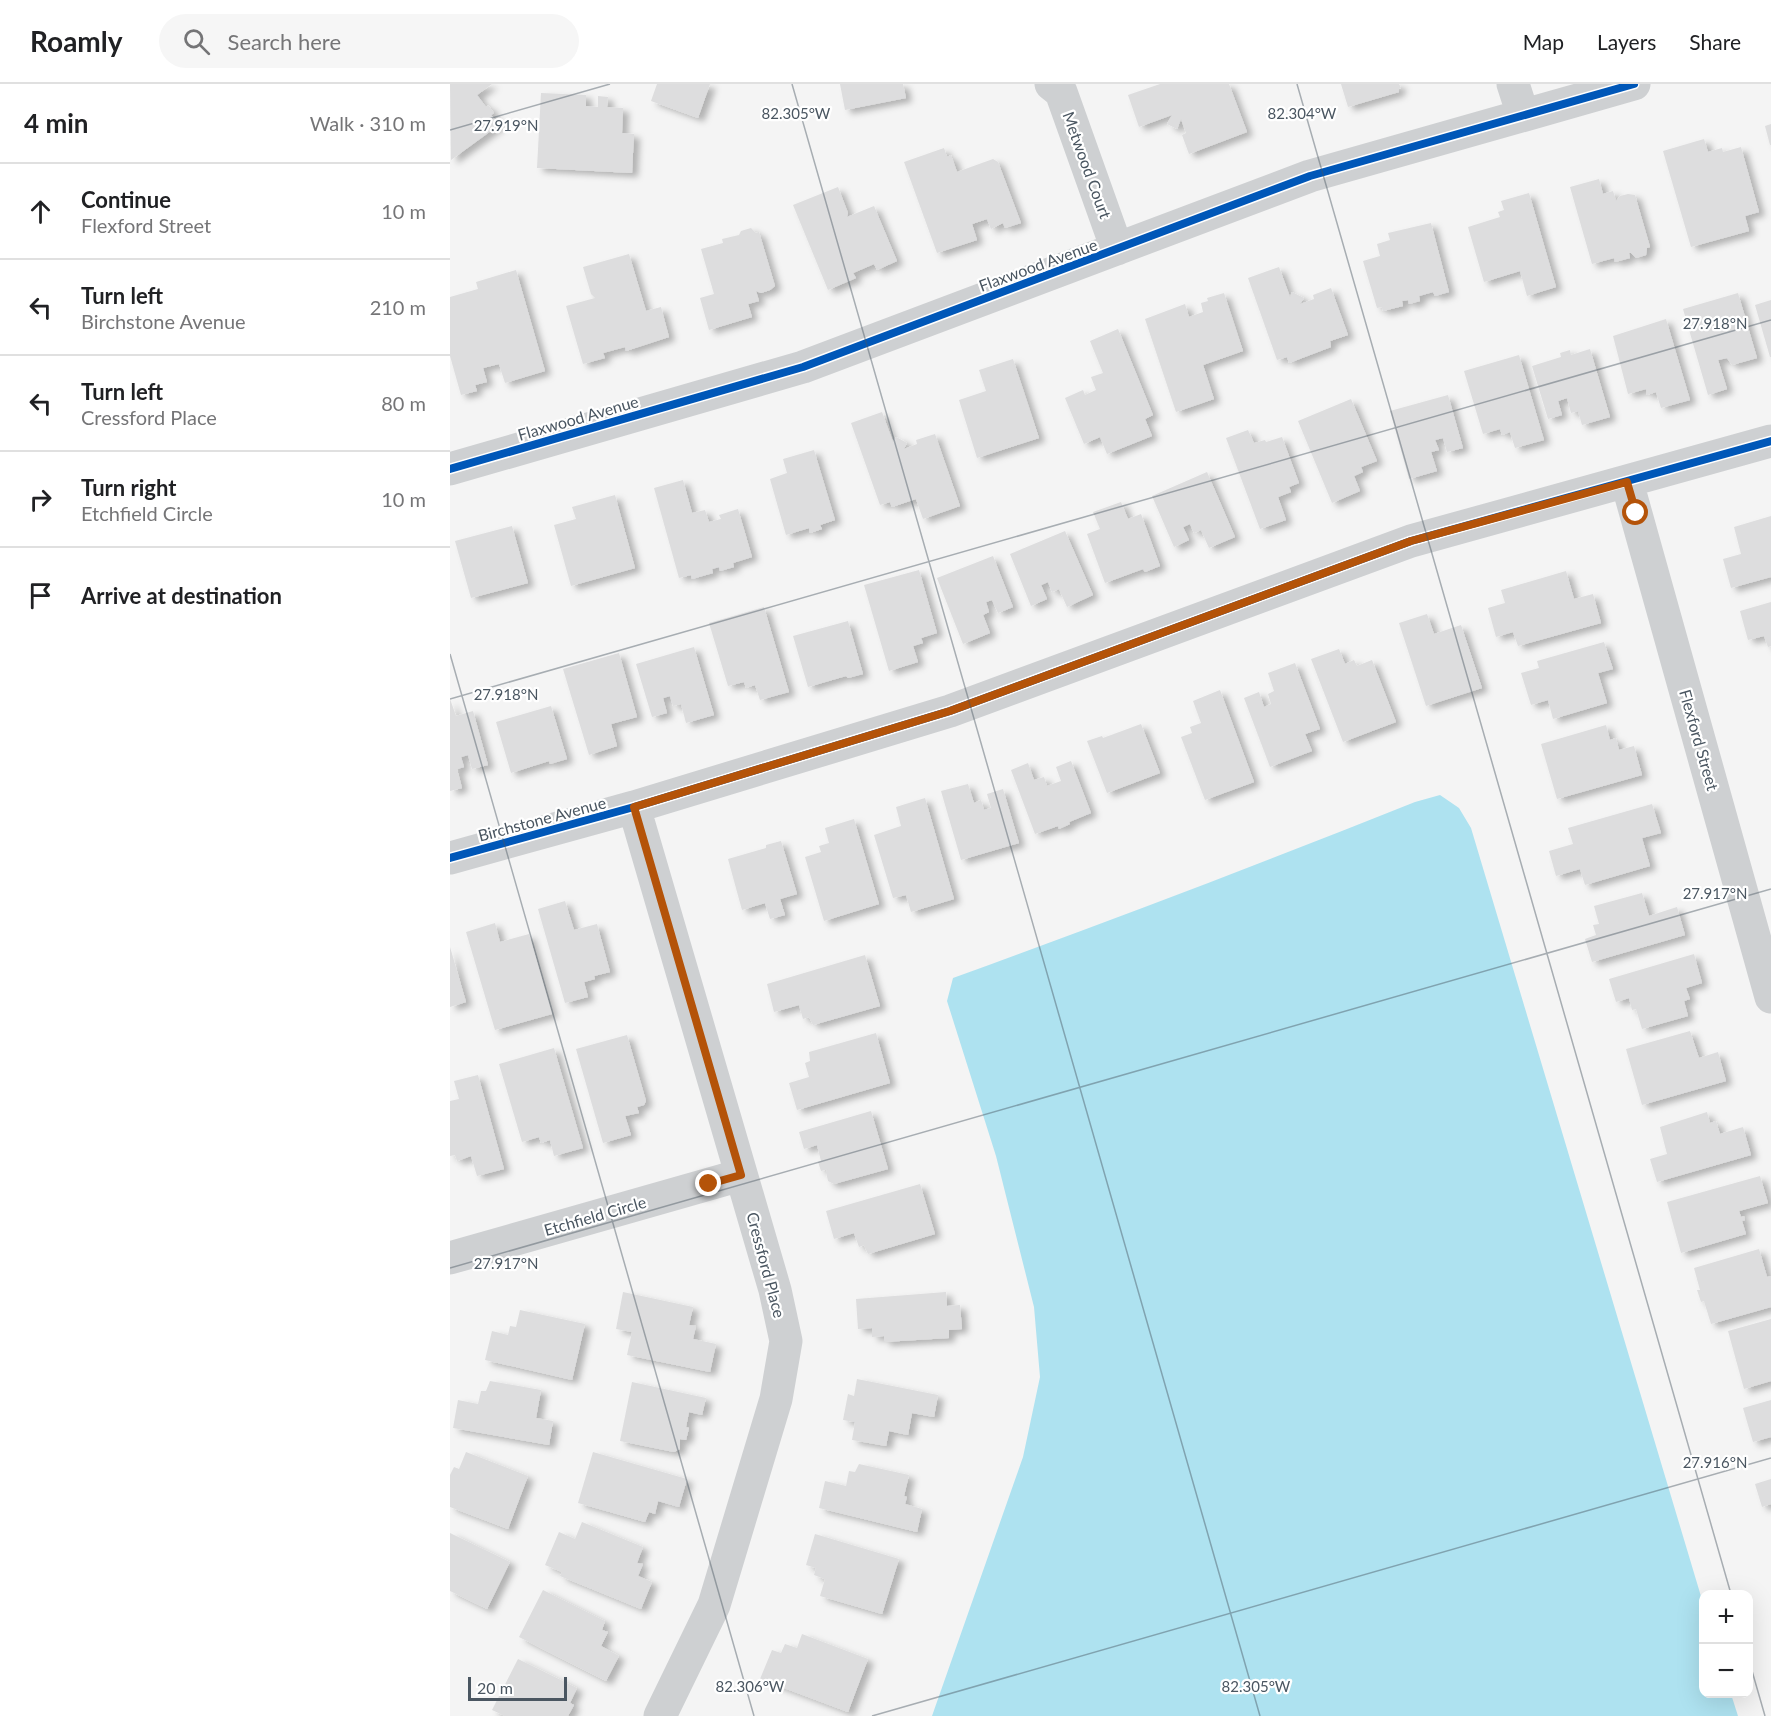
<!DOCTYPE html>
<html lang="en">
<head>
<meta charset="utf-8">
<style>
  :root { --surface:#fff; --page:#f6f6f6; --text:#202124; --muted:#757577; --line:#e0e0e0 }
  body { margin:0; font-family:Lato,sans-serif; background:var(--page); color:var(--text) }
  .controls { position:absolute; right:18px; bottom:18px; display:grid; overflow:hidden; border-radius:12px; box-shadow:0 6px 24px #0002 }
  .controls button { width:54px; height:54px; display:grid; place-items:center; padding:0; border:0; border-bottom:2px solid var(--line); background:var(--surface); color:var(--text); font:30px sans-serif }
  .scale { position:absolute; left:18px; bottom:15px; width:99px; box-sizing:border-box; padding-left:6px; border:3px solid #4a5661; border-top:0; font-size:16px; line-height:21px; white-space:nowrap; color:#4a5661; -webkit-text-stroke:4px #fff; paint-order:stroke }
  .stop { position:absolute; width:18px; height:18px; margin:-14px; border:4px solid #b45309; border-radius:50%; background:#fff }
  .stop.end { background:#b45309; border-color:#fff; box-shadow:0 2px 6px #0008 }
  .list { margin:0; padding:0; list-style:none }
  h2 { display:flex; justify-content:space-between; align-items:center; height:78px; margin:0; padding:0 24px; font-size:26px }
  h2 small { font-size:20px; font-weight:400; color:var(--muted) }
  .list li { display:grid; grid-template-columns:39px 1fr auto; gap:18px; align-items:center; box-sizing:border-box; height:96px; padding:0 24px; border-top:2px solid var(--line) }
  .list b { display:block; font-size:22px; white-space:nowrap }
  .list p { margin:0; font-size:20px; white-space:nowrap; color:var(--muted) }
  .list em { font-size:20px; font-style:normal; color:var(--muted) }
  .icon { flex:none; width:33px; height:33px; fill:none; stroke:currentColor; stroke-width:2; stroke-linecap:round; stroke-linejoin:round }
  .map { position:relative; flex:none; width:1321px; height:1632px; overflow:hidden }
  header { display:flex; align-items:center; gap:36px; box-sizing:border-box; height:84px; padding:0 30px; background:var(--surface); border-bottom:2px solid var(--line) }
  header strong { font-size:28px }
  nav { display:flex; gap:33px; margin-inline-start:auto; font-size:21px }
  .search { width:420px; height:54px; background:var(--page); display:flex; align-items:center; gap:15px; box-sizing:border-box; padding:0 21px; border-radius:33px; color:var(--muted); font-size:22px }
  main { display:flex }
  aside { flex:1; background:var(--surface) }
  .map>svg:first-child { display:block }
  .water { fill:#aee2f0 }
  .building { fill:#ddddde; filter:url(#shadow) }
  .lines { fill:none; stroke-linecap:round; stroke-linejoin:round }
  .minor { stroke:#ced0d2; stroke-width:33 }
  .cycleway-casing { stroke:#fff; stroke-width:11 }
  .cycleway { stroke:#0057b8; stroke-width:8 }
  .route { stroke:#b45309; stroke-width:8 }
  .ticks { fill:none; stroke:#4a5661; stroke-width:1.5; stroke-opacity:0.45 }
  .labels { text-anchor:middle; stroke-width:4.5; stroke-linejoin:round; paint-order:stroke }
  .street-label { font-size:16px; fill:#4a5661; stroke:#fff }
  .ticks-label { font-size:15px; text-anchor:middle; fill:#4a5661; stroke:#fff; stroke-width:4.5; stroke-linejoin:round; paint-order:stroke }
</style>
</head>
<body>
<header>
<strong>Roamly</strong>
<div class="search"><svg class="icon" aria-label="search" viewBox="0 0 24 24"><circle cx="10" cy="10" r="6"/><path d="M15 15l6 6"/></svg>Search here</div>
<nav><a>Map</a><a>Layers</a><a>Share</a></nav>
</header>
<main>
<aside>
<h2>4 min<small>Walk · 310 m</small></h2>
<ul class="list">
<li><svg class="icon" aria-label="ahead" viewBox="0 0 24 24"><path d="M12 20V5M6 11l6-6 6 6"/></svg><div><b>Continue</b><p>Flexford Street</p></div><em>10 m</em></li>
<li><svg class="icon" aria-label="left" viewBox="0 0 24 24"><path d="M17 20v-9H6M10 6l-5 5 5 5"/></svg><div><b>Turn left</b><p>Birchstone Avenue</p></div><em>210 m</em></li>
<li><svg class="icon" aria-label="left" viewBox="0 0 24 24"><path d="M17 20v-9H6M10 6l-5 5 5 5"/></svg><div><b>Turn left</b><p>Cressford Place</p></div><em>80 m</em></li>
<li><svg class="icon" aria-label="right" viewBox="0 0 24 24"><path d="M7 20v-9h11M14 6l5 5-5 5"/></svg><div><b>Turn right</b><p>Etchfield Circle</p></div><em>10 m</em></li>
<li><svg class="icon" aria-label="arrive" viewBox="0 0 24 24"><path d="M6 21V4h12l-3 4 3 4H6"/></svg><div><b>Arrive at destination</b></div></li>
</ul>
</aside>
<div class="map">
<svg width="1321" height="1632" viewBox="0 0 1321 1632">
  <defs>
    <filter id="shadow"><feDropShadow dx="6" dy="4" stdDeviation="3" flood-color="#0004"/></filter>
  </defs>
  <rect width="100%" height="100%" fill="#f4f4f4"/>
  <!-- water -->
  <path class="water" d="M990,711L1009,724L1021,744L1253,1519L1254,1610H1281L1288,1632H482L573,1373L590,1293L584,1223L546,1072L497,917L503,894C658,838 812,779 965,718Z"/>
  <!-- building -->
  <path class="building" d="M0,0H42L27,11L36,23L38,21L44,29L41,31L49,41L1,76Z
    M207,0H260L248,34L201,17Z
    M390,0H453L456,14L395,26Z
    M710,0H779L797,48L739,70L732,51L736,49L731,35L727,45L717,40L722,31L689,43L678,11Z
    M891,0H949L951,4L948,5L949,8L898,23Z
    M91,9L136,11V22L148,23V12L158,13L157,23L173,24L172,49L184,50L182,89L87,84Z
    M1321,40V61H1320L1315,42Z
    M1254,55L1258,68L1272,64L1273,68L1291,63L1309,128L1295,132L1299,147L1241,163L1213,67Z
    M494,64L497,73L501,71L507,88L543,75L548,78L571,139L555,144L553,139L541,145L537,135L522,140L527,156L487,169L454,78Z
    M1149,95L1153,110L1163,107L1166,117L1170,112L1178,110L1185,111L1200,163L1197,164L1196,171L1186,174L1181,169H1179L1180,174L1165,178L1164,174L1142,180L1120,103Z
    M388,103L398,129L397,133L424,122L447,177L427,186L424,180L403,189L406,194L378,206L343,121Z
    M1079,109L1106,203L1077,212L1070,187L1034,198L1018,143L1050,133L1048,128L1054,126L1051,117Z
    M981,139L999,208L985,212L983,208L969,212L970,217L959,220L958,216L952,217L953,222L933,227L932,223L927,224L913,177L930,172L927,160L940,156L938,149Z
    M301,144L306,149L309,148L325,202L320,206L311,209L306,207L309,217L298,220L302,233L259,246L250,214L264,210L251,165L273,159L272,155L289,151L291,147Z
    M179,170L196,227L211,223L219,253L176,267L175,263L153,269L155,274L133,280L116,222L145,214L141,210L133,183Z
    M829,183L840,213L842,208L854,214L850,220L864,215L863,211L881,204L898,251L880,257L881,263L839,279L837,273L827,276L798,194Z
    M66,186L95,287L55,299L49,280L33,284L37,298L25,301L27,307L11,311L0,272V213L28,205L26,198Z
    M774,209L793,267L753,281L764,315L726,328L695,235L735,220L739,233L753,228L751,219L758,217L757,214Z
    M1288,209L1307,274L1282,281L1277,274L1268,276L1277,305L1258,311L1233,225Z
    M1321,216V273H1320L1305,221Z
    M1216,235L1240,316L1211,324L1206,308L1197,311L1196,305L1178,310L1163,252Z
    M668,245L703,331L695,335L702,352L657,370L650,353L634,360L615,314L633,306L635,311L646,306L641,293L653,289L640,257Z
    M1140,265L1160,333L1132,341L1128,327L1121,329L1117,314L1108,317L1112,331L1098,335L1082,282L1111,273L1110,269L1120,266L1121,271Z
    M1069,271L1094,356L1065,364L1060,348L1052,351L1050,345L1033,350L1014,287Z
    M563,275L589,354L527,374L509,316L536,307L529,286Z
    M998,311L1013,364L997,368L993,354L985,356L989,366L981,368L987,387L959,395L940,327Z
    M901,315L927,377L911,383L913,388L904,392L910,407L882,419L848,337Z
    M432,328L443,358L446,353L457,359L454,365L467,360L466,356L485,350L510,422L473,435L466,415L442,423L440,418L430,421L401,339Z
    M798,346L804,359L815,356L816,358L832,353L849,399L839,403L841,408L828,413L836,436L810,445L776,354Z
    M364,366L385,436L370,441L372,445L360,449L359,444L336,451L320,395L337,389L333,375Z
    M757,388L785,453L759,464L751,446L744,449L740,440L733,443L739,456L724,463L702,412Z
    M233,396L242,429L255,426L259,438L271,435L269,431L288,425L302,473L283,479L284,483L270,487L269,483L262,485L263,489L242,495L241,491L229,494L204,404Z
    M165,411L185,484L121,502L104,441L126,435L122,423Z
    M671,418L678,435L691,430L710,482L695,488L693,485L655,499L637,450L650,445L643,428Z
    M1321,432V493L1281,504L1273,475L1291,470L1284,443Z
    M62,442L78,499L21,514L5,457Z
    M615,447L643,511L617,523L609,505L602,508L598,498L591,501L597,515L581,522L560,470Z
    M543,472L563,523L548,529L542,516L536,518L539,528L533,531L540,549L513,560L487,494Z
    M469,486L487,549L471,554L473,559L463,562L468,578L439,587L414,501Z
    M1116,487L1124,515L1143,510L1151,539L1068,562L1063,548L1046,553L1038,524L1055,519L1051,506Z
    M1321,518V562L1318,563L1314,552L1298,556L1290,527Z
    M314,523L339,608L310,616L305,601L296,604L294,598L278,602L259,539Z
    M977,530L984,550L1011,541L1032,604L976,622L949,539Z
    M398,537L413,590L398,594L396,592L358,603L343,552Z
    M1154,558L1163,585L1148,589L1157,619L1103,635L1098,616L1081,621L1071,589L1089,584L1087,577Z
    M244,563L264,631L236,639L231,620L223,622L220,612L213,614L217,629L202,633L186,580Z
    M889,565L895,580L904,576L907,582L922,576L946,638L893,658L861,575Z
    M169,569L187,633L161,640L167,662L139,671L113,585Z
    M845,579L870,645L855,650L862,667L820,683L794,614L809,608L814,623L821,620L818,610L824,607L818,589Z
    M770,606L804,698L755,716L731,653L742,649L740,643L751,639L743,617Z
    M0,615L6,632L23,627L38,681L22,685L18,671L11,673L14,683L7,685L12,704L0,707Z
    M101,622L117,675L100,680L99,677L61,689L46,638Z
    M691,640L710,689L657,709L637,657L652,652L653,654Z
    M1156,641L1160,656L1166,654L1169,666L1184,662L1192,691L1107,715L1091,660Z
    M621,677L641,729L619,738L620,740L609,745L608,742L585,750L561,686L578,679L584,696L594,693L597,702L611,697L606,683Z
    M518,700L524,719L531,716L534,726L541,724L537,710L553,705L569,759L511,776L491,707Z
    M475,714L504,815L461,828L456,811L443,814L424,751L451,742L446,723Z
    M1202,720L1211,749L1192,754L1200,782L1135,801L1130,785L1106,792L1099,767L1123,760L1118,744Z
    M404,735L429,820L374,837L355,773L371,768L369,762L379,759L375,744Z
    M331,757L347,810L330,815L335,831L320,835L315,819L292,826L278,775L316,764V761Z
    M1192,809L1199,832L1227,823L1235,851L1142,878L1135,855L1146,851L1143,841L1149,840L1144,822Z
    M115,817L124,846L147,840L160,888L144,892L145,895L134,898L138,913L115,919L88,825Z
    M45,839L50,858L79,850L102,930L45,946L16,848Z
    M0,863L16,918L0,923Z
    M1244,870L1252,899L1236,904L1240,915L1234,917L1238,932L1192,945L1186,925L1182,926L1179,914L1166,918L1159,895Z
    M415,871L430,922L363,941L359,933L353,935L349,921L324,928L317,900Z
    M1240,947L1249,974L1268,968L1276,997L1192,1021L1176,965Z
    M426,949L440,999L347,1026L339,999L359,993L355,979L360,977L359,968Z
    M177,951L196,1017L194,1021L187,1023L189,1029L175,1032L181,1051L153,1059L126,965Z
    M104,964L133,1064L104,1072L100,1056L91,1059L89,1053L72,1058L49,980Z
    M28,991L54,1085L27,1092L21,1072L7,1077L5,1071L0,1072V1017L9,1015L4,997Z
    M421,1027L438,1085L384,1100L378,1097L376,1088L378,1085L371,1087L368,1078L371,1077L367,1061L354,1065L349,1048Z
    M1257,1028L1260,1039L1266,1037L1270,1050L1293,1043L1301,1071L1207,1098L1200,1075L1217,1070L1210,1043Z
    M1310,1092L1318,1119L1289,1127L1291,1133L1294,1132L1295,1136L1292,1137L1296,1150L1231,1169L1217,1118Z
    M470,1100L485,1150L418,1170L414,1161L409,1163L404,1149L384,1155L376,1127Z
    M1309,1165L1317,1193L1321,1192V1223L1261,1240L1254,1217L1251,1218L1247,1206H1250L1244,1184Z
    M173,1208L243,1223L239,1241L246,1242L243,1255L266,1260L260,1288L177,1271L182,1248L166,1245Z
    M496,1208L497,1222L510,1221L512,1245L499,1246V1254L434,1258V1252L422,1253V1244L408,1245L406,1215Z
    M70,1226L135,1240L122,1296L35,1276L42,1247L58,1251L60,1242L66,1243Z
    M1321,1235V1297L1294,1305L1278,1247Z
    M407,1295L488,1311L484,1333L462,1329L458,1351L439,1347L436,1362L402,1356L405,1338L393,1336L398,1310L404,1312Z
    M40,1297L91,1306L86,1334L103,1337L99,1361L3,1344L8,1316L28,1320L31,1307H36Z
    M182,1298L256,1314L252,1331L239,1328L236,1343L239,1344L236,1356L230,1355V1365L224,1368L170,1357Z
    M1321,1316V1353L1303,1358L1293,1324Z
    M16,1368L78,1392L58,1445L0,1423V1391L4,1383L9,1385Z
    M143,1368L237,1395L229,1423L208,1417L205,1430L199,1428L195,1438L128,1419Z
    M409,1380L459,1391L454,1412L457,1413L455,1420L472,1425L467,1448L369,1424L375,1397L396,1402L399,1387L405,1388Z
    M1321,1395V1420L1312,1423L1305,1400Z
    M132,1438L193,1463L187,1479L193,1480L188,1492L202,1498L191,1525L110,1492L112,1488L95,1481L109,1448L125,1455Z
    M0,1449L60,1478L37,1525L0,1507Z
    M365,1450L449,1475L432,1530L370,1512L375,1495L364,1491L366,1484L356,1481Z
    M93,1506L155,1537L152,1546L158,1548L151,1562L169,1572L156,1597L69,1553Z
    M352,1550L418,1575L398,1628L310,1595L322,1566L331,1569L335,1560L347,1564Z
    M68,1575L127,1604L120,1619L124,1621L118,1632H55L42,1626Z"/>
  <g class="lines">
    <!-- minor -->
    <path class="minor" d="M601,0L611,8L667,165
      M1063,0L1073,31
      M0,385L353,283L860,92L1184,0
      M1177,398L1321,913
      M184,723L325,1206L336,1257L326,1315L264,1521L210,1632
      M0,774L184,723L500,627L961,457L1321,357
      M0,1174L291,1091"/>
    <!-- cycleway casing -->
    <g class="cycleway-casing">
      <path id="cycleway" d="M0,385L353,283L860,92L1184,0
        M0,774L184,723L500,627L961,457L1321,357"/>
    </g>
    <!-- cycleway -->
    <use href="#cycleway" class="cycleway"/>
  </g>
  <g class="lines">
    <!-- route -->
    <path class="route" d="M259,1100L291,1091L184,723L500,627L961,457L1177,398L1186,429"/>
  </g>
  <!-- ticks -->
  <path class="ticks" d="M342,0L810,1632M847,0L1281,1510M0,46L160,0M0,570L304,1632M0,615L1321,236M0,1184L1321,805M1298,1573L1315,1632M422,1632L1321,1374"/>
  <g class="labels">
    <!-- street labels -->
    <g class="street-label">
      <text transform="translate(637 81) rotate(70)" y="6">Metwood Court</text>
      <text transform="translate(588 181) rotate(-20)" y="6">Flaxwood Avenue</text>
      <text transform="translate(128 334) rotate(-16)" y="6">Flaxwood Avenue</text>
      <text transform="translate(1249 656) rotate(74)" y="6">Flexford Street</text>
      <text transform="translate(92 735) rotate(-15)" y="6">Birchstone Avenue</text>
      <text transform="translate(145 1132) rotate(-16)" y="6">Etchfield Circle</text>
      <text transform="translate(316 1181) rotate(75)" y="6">Cressford Place</text>
    </g>
  </g>
  <g class="ticks-label">
    <text x="346" y="35">82.305°W</text>
    <text x="852" y="35">82.304°W</text>
    <text x="56" y="47">27.919°N</text>
    <text x="1265" y="245">27.918°N</text>
    <text x="56" y="616">27.918°N</text>
    <text x="1265" y="815">27.917°N</text>
    <text x="56" y="1185">27.917°N</text>
    <text x="1265" y="1384">27.916°N</text>
    <text x="300" y="1608">82.306°W</text>
    <text x="806" y="1608">82.305°W</text>
  </g>
</svg>
<div class="controls">
<button>+</button>
<button>−</button>
</div>
<div class="scale">20 m</div>
<div class="stop" style="left:1186px;top:429px"></div>
<div class="stop end" style="left:259px;top:1100px"></div>
</div>
</main>
</body>
</html>
